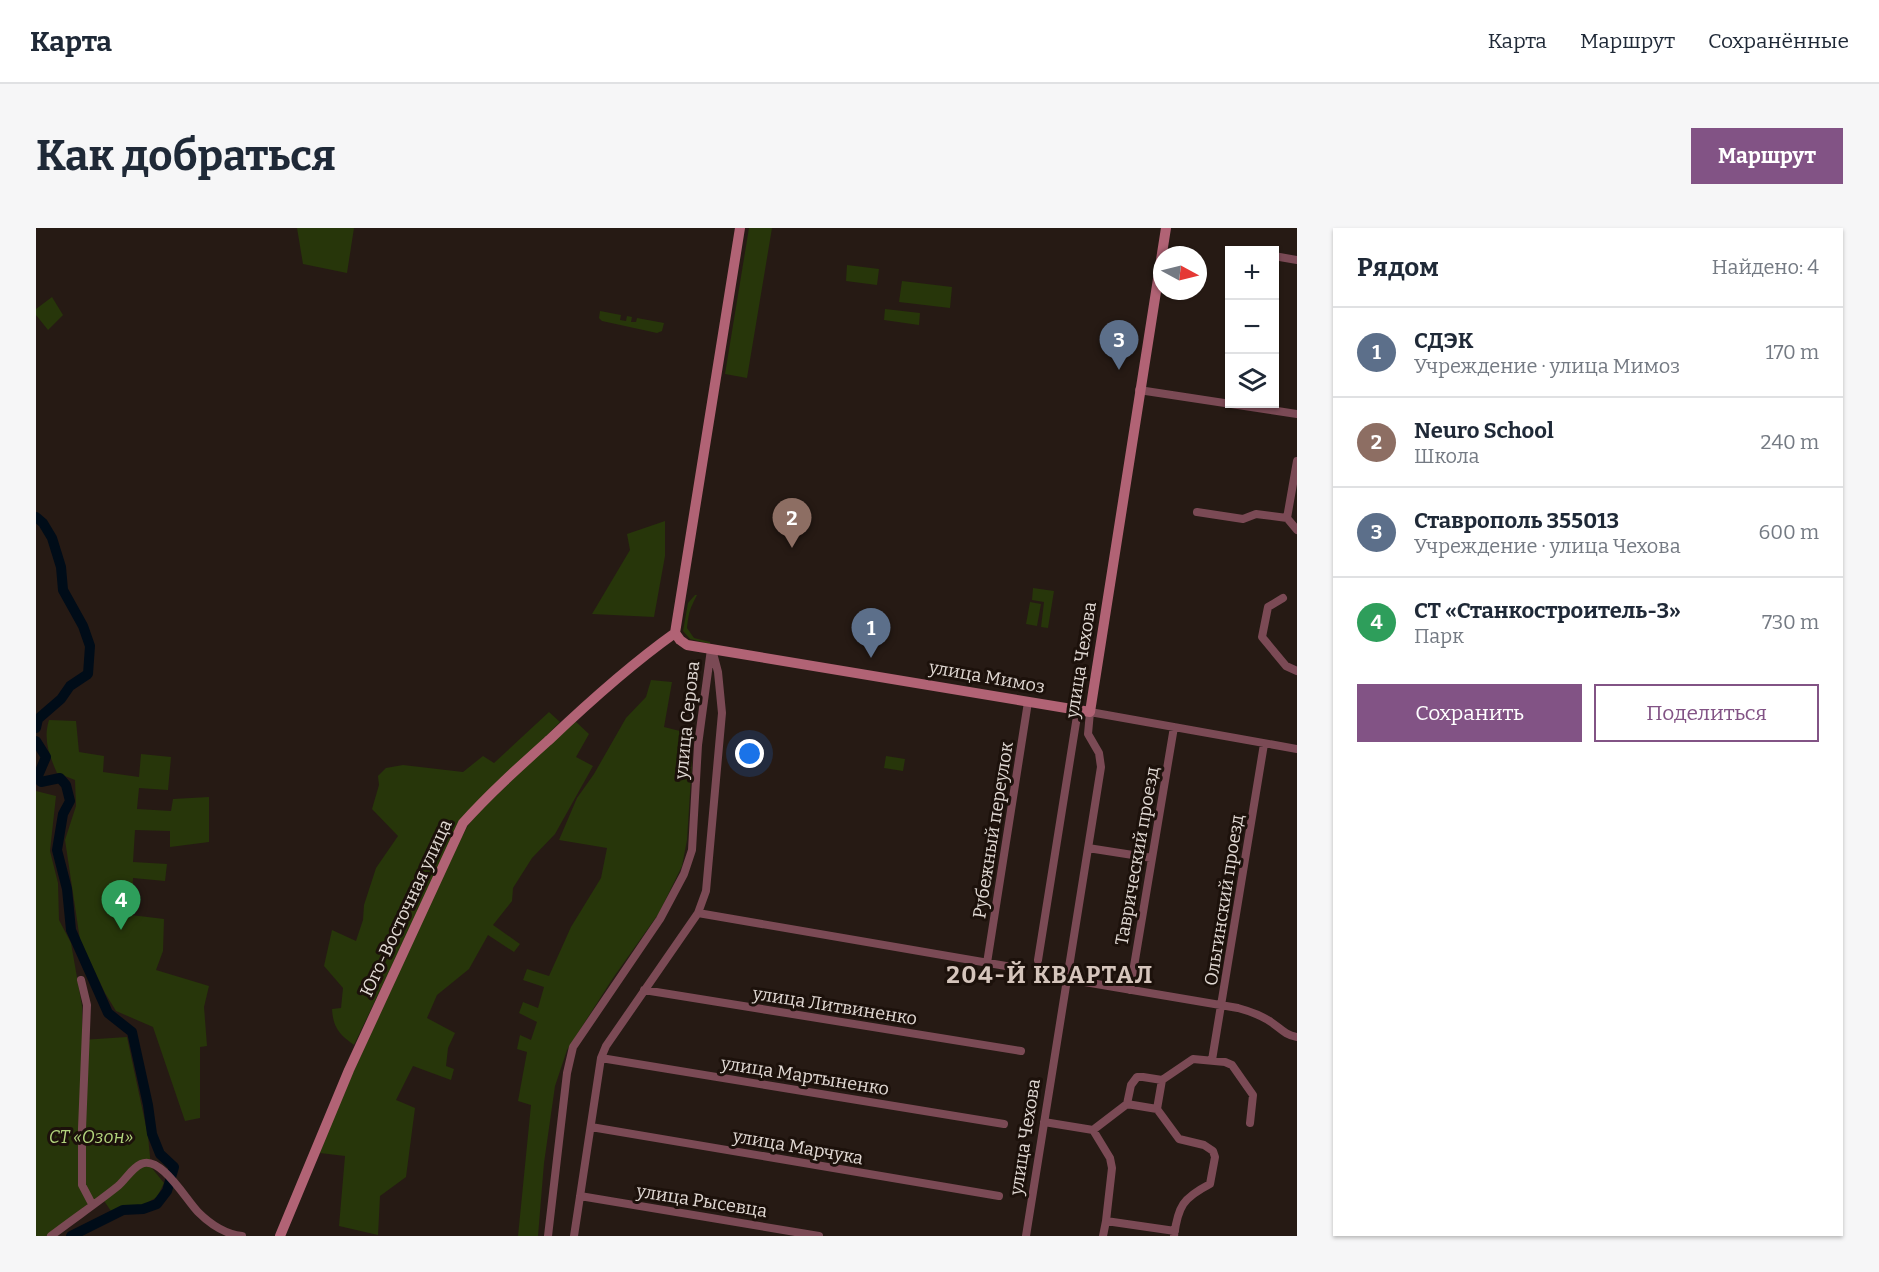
<!DOCTYPE html>
<html lang="ru">
<head>
<meta charset="utf-8">
<style>
  :root { --surface:#fff; --page:#f6f6f7; --text:#1f2937; --muted:#747a83; --line:#e0e1e3; --accent:#825385 }
  body { margin:0; font-family:Bitter,serif; background:var(--page); color:var(--text) }
  .controls { position:absolute; right:18px; top:18px; display:grid; overflow:hidden; border-radius:0px; box-shadow:0 2px 4px #0004 }
  .controls button { width:54px; height:54px; display:grid; place-items:center; padding:0; border:0; border-bottom:2px solid var(--line); background:var(--surface); color:var(--text); font:30px sans-serif }
  .compass { position:absolute; left:1117px; top:18px; width:54px; height:54px; border-radius:50%; background:var(--surface); box-shadow:0 2px 4px #0004; rotate:97deg }
  .you { position:absolute; left:714px; top:526px; width:21px; height:21px; margin:-15px; border:4px solid #fff; border-radius:50%; background:#1a73e8; box-shadow:0 0 0 9px #1a73e833 }
  .badge { display:grid; place-items:center; width:39px; height:39px; border-radius:50%; background:var(--accent); color:#fff; font-size:20px; font-weight:700 }
  .pin { position:absolute; translate:-50% -50px; filter:drop-shadow(0 2px 3px #0008) }
  .pin::after { content:''; position:absolute; top:32px; width:21px; height:18px; background:inherit; clip-path:polygon(0 0,100% 0,50% 100%) }
  .list { margin:0; padding:0; list-style:none }
  h2 { display:flex; justify-content:space-between; align-items:center; height:78px; margin:0; padding:0 24px; font-size:26px }
  h2 small { font-size:20px; font-weight:400; color:var(--muted) }
  .list li { display:grid; grid-template-columns:39px 1fr auto; gap:18px; align-items:center; box-sizing:border-box; height:90px; padding:0 24px; border-top:2px solid var(--line) }
  .list b { display:block; font-size:22px; white-space:nowrap }
  .list p { margin:0; font-size:20px; white-space:nowrap; color:var(--muted) }
  .list em { font-size:20px; font-style:normal; color:var(--muted) }
  .actions { display:flex; gap:12px; padding:18px 24px }
  .actions a { flex:1; padding:14px 0; border:2px solid var(--accent); border-radius:0px; text-align:center; font-size:21px; color:var(--accent) }
  .actions .main { background:var(--accent); color:#fff }
  .icon { flex:none; width:33px; height:33px; fill:none; stroke:currentColor; stroke-width:2; stroke-linecap:round; stroke-linejoin:round }
  .map { position:relative; flex:none; width:1261px; height:1008px; overflow:hidden; border-radius:0px }
  header { display:flex; align-items:center; gap:36px; box-sizing:border-box; height:84px; padding:0 30px; background:var(--surface); border-bottom:2px solid var(--line) }
  header strong { font-size:28px }
  nav { display:flex; gap:33px; margin-inline-start:auto; font-size:21px }
  .intro { display:flex; align-items:center; justify-content:space-between; box-sizing:border-box; height:144px; padding:0 36px }
  h1 { margin:0; font-size:42px }
  .button { padding:15px 27px; border-radius:0px; background:var(--accent); color:#fff; font-size:21px; font-weight:700 }
  main { display:flex; gap:36px; padding:0 36px }
  aside { flex:1; background:var(--surface); border-radius:0px; box-shadow:0 2px 4px #0004 }
  .map>svg:first-child { display:block }
  .green { fill:#27360a }
  .lines { fill:none; stroke-linecap:round; stroke-linejoin:round }
  .river { stroke:#000c18; stroke-width:10 }
  .street { stroke:#7b4a55; stroke-width:8 }
  .secondary { stroke:#b16375; stroke-width:10 }
  .labels { text-anchor:middle; stroke-width:6; stroke-linejoin:round; paint-order:stroke }
  .street-label { font-size:18px; fill:#e1d9d4; stroke:#1c110b }
  .park-label { font-size:18px; font-style:italic; fill:#b2d47c; stroke:#1c110b }
  .district-label { font-size:24px; font-weight:bold; letter-spacing:1.5px; fill:#d5c5bc; stroke:#1c110b }
</style>
</head>
<body>
<header>
<strong>Карта</strong>
<nav><a>Карта</a><a>Маршрут</a><a>Сохранённые</a></nav>
</header>
<div class="intro"><h1>Как добраться</h1><a class="button">Маршрут</a></div>
<main>
<div class="map">
<svg width="1261" height="1008" viewBox="0 0 1261 1008">
  <rect width="100%" height="100%" fill="#261a14"/>
  <!-- green -->
  <path class="green" d="M261,0H318L311,45L267,36Z
    M713,0H736L711,150L689,146Z
    M811,37L843,41L841,57L810,53Z
    M866,53L916,59L914,80L863,74Z
    M16,69L27,87L12,102L0,87V81Z
    M849,81L884,85L883,97L848,92Z
    M564,83L585,87L584,92L590,93L591,88L596,89L595,94H600L601,90L628,95L626,103L621,105L566,93L563,90Z
    M629,293V328L618,389L556,386L594,322L591,306Z
    M997,360L1018,363L1012,400L1005,399L1008,374L996,372Z
    M659,367H661C654,381 653,383 651,400L658,410L674,414V416L654,411L647,403L652,375Z
    M994,374L1005,376L1001,398L990,396Z
    M615,452L636,454L628,499L656,506V534L651,612L646,638L623,685L577,750L531,822L519,858L508,935L502,1008H482L495,877L482,873L491,824L481,821L484,807L495,812L501,794L483,785L487,774L502,780L508,759L487,752L491,741L513,748L535,699L565,650L571,620L523,612L541,570L558,546L590,490L610,469Z
    M513,484L524,494L463,555L407,630L318,817C304,807 297,800 296,781L305,780L307,760L288,738L296,702L320,713L327,692L328,677L340,640L362,608L336,581L343,557L342,548L350,540L367,537L427,544L447,528L458,535Z
    M13,492L40,493L43,524L68,528L67,544L103,549L105,526L135,529L132,562L103,560L101,581L135,583L137,571L173,569V614L134,619V603L99,602L97,634L131,636L129,653L97,650L95,687L128,691L127,723L120,742L173,758L168,779L171,818L164,819V890L149,893L117,799L80,783L69,765L44,712L29,612L40,578L39,552L21,545C13,527 7,511 13,492Z
    M538,492L553,506L540,529L557,538L519,606L496,630L477,660L476,673L457,697L484,716L478,724L452,707L433,741L401,767L391,790L419,805L412,820L410,838L418,841L415,852L377,838L360,872L379,880L370,949L344,968L342,1007L303,998L309,928L284,925L300,882L413,634L431,599L440,587Z
    M850,528L869,531L867,543L848,540Z
    M0,563L20,568L14,623L22,655L23,692L35,715L46,778V812L91,809L112,908L115,939L128,955L121,969L107,977L75,983L64,967L10,1008H0Z"/>
  <g class="lines">
    <!-- river -->
    <path class="river" d="M0,289L7,295L16,310L25,339L27,362L47,398L54,418L52,446L34,458L25,471L2,491L0,500
      M0,513L10,529L1,550L5,554L24,550L30,557L34,573L27,586L21,622L31,661L35,702L72,785L96,804L112,877L116,906L124,926L138,939L131,963L121,976L107,981L87,982L35,1008"/>
    <!-- street -->
    <path class="street" d="M1238,28L1261,32
      M1103,162L1261,186
      M1261,233L1251,290L1261,302
      M1161,284L1207,291L1220,286L1251,290
      M1247,370L1232,379L1226,409L1250,438L1261,443
      M1052,620L1116,630
      M662,685L970,738
      M1002,732L1042,482
      M951,735L992,474
      M1031,751L1202,780C1213,783 1225,787 1235,794C1244,800 1249,807 1261,809
      M45,752L51,777L46,901V957L56,976
      M608,762L985,823
      M1094,762L1138,499
      M565,830L968,896
      M1176,832L1228,516
      M1091,876L1121,881L1143,911L1168,917L1177,923L1179,929L1174,956C1147,970 1142,978 1138,1008
      M1121,881L1126,852
      M1008,894L1057,902L1091,876L1095,857L1101,849H1107L1126,852L1157,831L1189,834L1196,837L1217,867L1214,895
      M555,899L963,968
      M1057,902L1074,930L1076,940L1070,993
      M544,968L783,1008
      M15,1008C37,991 61,975 82,958C90,951 96,940 105,936C125,927 150,972 162,984C174,996 189,1006 206,1008
      M512,1008L531,845L537,819L624,691L648,646L656,622L662,517L675,421
      M538,1008L565,830L570,818L662,685L670,663L686,485L682,444L677,425
      M990,1008L1065,539L1063,525L1052,506L1054,484L1261,521
      M1067,1008L1070,993L1139,1003"/>
    <!-- secondary -->
    <path class="secondary" d="M639,405L644,412L651,417L1054,484L1130,0
      M639,405L704,0
      M244,1008L313,842L427,595C454,565 483,539 513,512C553,474 594,437 639,405"/>
  </g>
  <g class="labels">
    <!-- street labels -->
    <g class="street-label">
      <text transform="translate(1045 432) rotate(-81)" y="6">улица Чехова</text>
      <text transform="translate(951 449) rotate(10)" y="6">улица Мимоз</text>
      <text transform="translate(651 492) rotate(-84)" y="6">улица Серова</text>
      <text transform="translate(957 602) rotate(-81)" y="6">Рубежный переулок</text>
      <text transform="translate(1101 628) rotate(-80)" y="6">Таврический проезд</text>
      <text transform="translate(1188 672) rotate(-81)" y="6">Ольгинский проезд</text>
      <text transform="translate(370 680) rotate(-65)" y="6">Юго-Восточная улица</text>
      <text transform="translate(799 778) rotate(9)" y="6">улица Литвиненко</text>
      <text transform="translate(769 848) rotate(9)" y="6">улица Мартыненко</text>
      <text transform="translate(989 909) rotate(-81)" y="6">улица Чехова</text>
      <text transform="translate(762 919) rotate(10)" y="6">улица Марчука</text>
      <text transform="translate(666 973) rotate(9)" y="6">улица Рысевца</text>
    </g>
    <!-- park labels -->
    <g class="park-label">
      <text x="55" y="915">СТ «Озон»</text>
    </g>
    <!-- district labels -->
    <g class="district-label">
      <text x="1014" y="755">204-Й КВАРТАЛ</text>
    </g>
  </g>
</svg>
<div class="controls">
<button>+</button>
<button>−</button>
<button><svg class="icon" aria-label="layers" viewBox="0 0 24 24"><path d="M12 4l9 5-9 5-9-5zM3 14l9 5 9-5"/></svg></button>
</div>
<svg class="compass" viewBox="-18 -18 36 36"><path d="M0-13l5 13h-10z" fill="#e53935"/><path d="M0 13l5-13h-10z" fill="#747a83"/></svg>
<div class="you"></div>
<div class="pin badge" style="left:835px;top:430px;background:#5c6f8a">1</div>
<div class="pin badge" style="left:756px;top:320px;background:#8d6e63">2</div>
<div class="pin badge" style="left:1083px;top:142px;background:#5c6f8a">3</div>
<div class="pin badge" style="left:85px;top:702px;background:#2e9e5b">4</div>
</div>
<aside>
<h2>Рядом<small>Найдено: 4</small></h2>
<ul class="list">
<li><span class="badge" style="background:#5c6f8a">1</span><div><b>СДЭК</b><p>Учреждение · улица Мимоз</p></div><em>170 m</em></li>
<li><span class="badge" style="background:#8d6e63">2</span><div><b>Neuro School</b><p>Школа</p></div><em>240 m</em></li>
<li><span class="badge" style="background:#5c6f8a">3</span><div><b>Ставрополь 355013</b><p>Учреждение · улица Чехова</p></div><em>600 m</em></li>
<li><span class="badge" style="background:#2e9e5b">4</span><div><b>СТ «Станкостроитель-3»</b><p>Парк</p></div><em>730 m</em></li>
</ul>
<div class="actions"><a class="main">Сохранить</a><a>Поделиться</a></div>
</aside>
</main>
</body>
</html>
